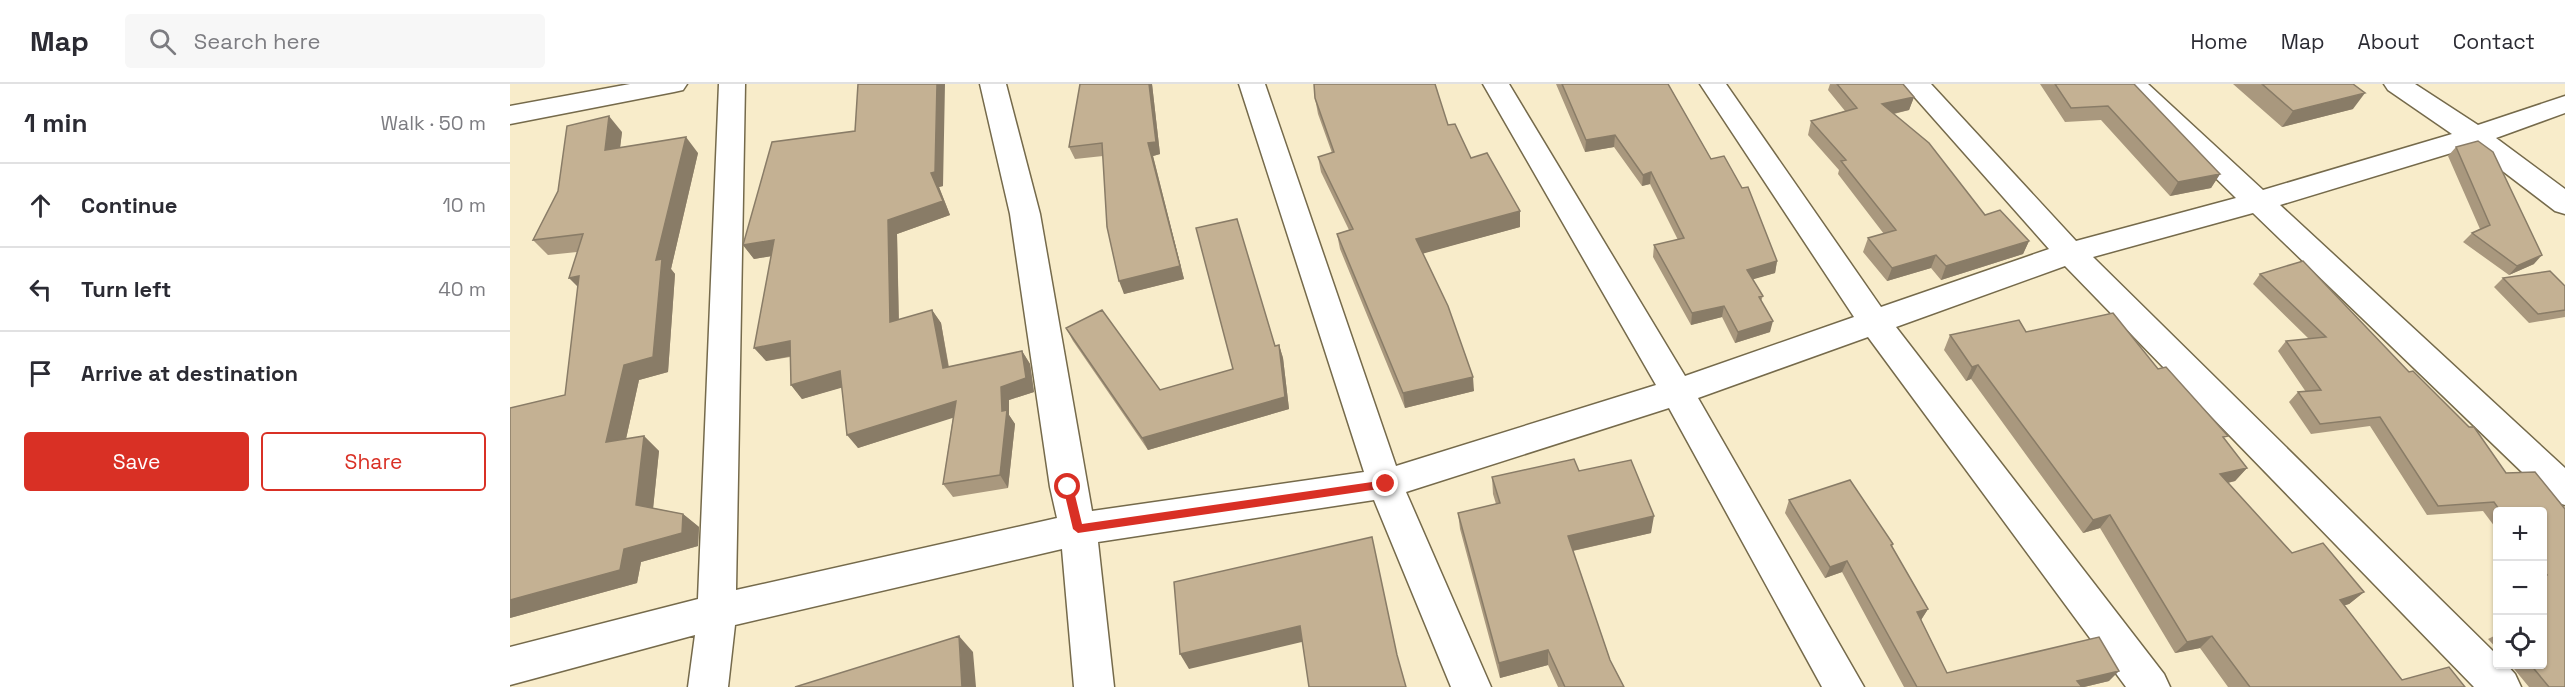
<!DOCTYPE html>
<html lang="en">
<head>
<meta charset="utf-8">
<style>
  :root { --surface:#fff; --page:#f7f7f7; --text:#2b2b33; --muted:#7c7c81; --line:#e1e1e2; --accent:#d93025 }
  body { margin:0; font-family:"Space Grotesk",sans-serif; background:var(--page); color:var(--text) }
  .controls { position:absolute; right:18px; bottom:18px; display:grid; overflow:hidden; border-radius:6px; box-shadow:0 2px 4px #0004 }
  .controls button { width:54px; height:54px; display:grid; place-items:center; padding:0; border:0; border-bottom:2px solid var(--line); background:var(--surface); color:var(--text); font:30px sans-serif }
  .stop { position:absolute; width:18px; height:18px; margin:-14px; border:4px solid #d93025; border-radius:50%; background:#fff }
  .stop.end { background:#d93025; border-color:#fff; box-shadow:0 2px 6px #0008 }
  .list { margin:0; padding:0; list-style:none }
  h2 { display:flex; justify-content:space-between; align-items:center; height:78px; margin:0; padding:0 24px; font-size:26px }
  h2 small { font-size:20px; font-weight:400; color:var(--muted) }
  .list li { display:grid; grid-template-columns:39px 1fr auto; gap:18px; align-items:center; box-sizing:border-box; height:84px; padding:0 24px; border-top:2px solid var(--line) }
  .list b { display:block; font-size:22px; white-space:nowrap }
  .list em { font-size:20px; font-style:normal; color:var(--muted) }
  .actions { display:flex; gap:12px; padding:18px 24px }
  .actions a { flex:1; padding:14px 0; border:2px solid var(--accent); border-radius:6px; text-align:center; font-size:21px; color:var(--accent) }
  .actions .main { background:var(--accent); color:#fff }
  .icon { flex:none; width:33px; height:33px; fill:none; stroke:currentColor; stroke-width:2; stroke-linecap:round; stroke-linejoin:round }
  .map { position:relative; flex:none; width:2055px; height:603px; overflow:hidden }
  header { display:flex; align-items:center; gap:36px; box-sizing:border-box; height:84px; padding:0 30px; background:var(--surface); border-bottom:2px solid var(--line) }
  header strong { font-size:28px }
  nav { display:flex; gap:33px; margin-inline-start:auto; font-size:21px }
  .search { width:420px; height:54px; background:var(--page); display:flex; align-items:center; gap:15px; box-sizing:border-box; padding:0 21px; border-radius:6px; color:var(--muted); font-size:22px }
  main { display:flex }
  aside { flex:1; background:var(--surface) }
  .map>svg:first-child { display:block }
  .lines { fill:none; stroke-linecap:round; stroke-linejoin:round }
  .minor-casing { stroke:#756a4b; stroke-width:3 }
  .minor { fill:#fff; fill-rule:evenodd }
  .wall { fill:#a9987e }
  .shaded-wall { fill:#897c67 }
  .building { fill:#c4b193; stroke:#897c67; stroke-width:1.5 }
  .route { fill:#d93025 }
</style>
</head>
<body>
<header>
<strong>Map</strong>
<div class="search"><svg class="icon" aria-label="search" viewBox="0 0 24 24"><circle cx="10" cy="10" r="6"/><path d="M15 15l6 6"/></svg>Search here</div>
<nav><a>Home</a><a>Map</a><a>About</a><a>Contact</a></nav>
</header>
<main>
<aside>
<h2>1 min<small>Walk · 50 m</small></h2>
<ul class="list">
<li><svg class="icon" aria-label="ahead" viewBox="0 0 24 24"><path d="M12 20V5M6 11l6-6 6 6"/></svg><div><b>Continue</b></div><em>10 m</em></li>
<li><svg class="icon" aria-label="left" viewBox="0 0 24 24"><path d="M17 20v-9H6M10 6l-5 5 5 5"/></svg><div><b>Turn left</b></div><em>40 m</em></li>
<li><svg class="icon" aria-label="arrive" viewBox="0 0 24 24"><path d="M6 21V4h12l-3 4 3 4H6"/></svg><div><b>Arrive at destination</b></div></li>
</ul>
<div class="actions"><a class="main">Save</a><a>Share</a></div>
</aside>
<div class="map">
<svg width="2055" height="603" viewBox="0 0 2055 603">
  <rect width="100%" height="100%" fill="#f8ecca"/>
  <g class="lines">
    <!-- minor casing -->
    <g class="minor-casing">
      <path id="minor" d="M120,0H177L173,6L164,8L0,40V22Z
        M209,0H235L226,506L547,434L540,403L500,130L470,0H496L530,130L582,427L854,388L729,0H755L886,382L1146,301L973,0H999L1175,292L1344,233L1190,0H1216L1371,223L1539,165L1393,0H1421L1566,157L1726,114L1610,0H1638L1753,106L1942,50L1878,6L1874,0H1905L1968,41L2055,12V29L1986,54L2055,105V130L2045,127L1961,63L1770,121L2055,384V421L2042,417L1743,129L1583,173L1988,572V580H1996L2005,590L2011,603H1964L1555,182L1386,243L1654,590L1660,603H1616L1358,253L1188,314L1354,603H1312L1159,324L896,408L981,603H941L864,416L588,458L604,603H564L552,465L225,541L218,603H178L185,551L0,601V563L188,515Z"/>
    </g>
    <!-- minor -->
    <use href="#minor" class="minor"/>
  </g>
  <!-- wall -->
  <path class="wall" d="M570,0H642L650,70L643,72L674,195L614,210L593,72L565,75L559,63Z
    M1046,0H1158L1201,75L1267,177L1265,189L1242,195L1253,212L1251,217L1260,248L1225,259L1212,233L1181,241L1143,173L1144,161L1168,156L1140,100L1132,102L1104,63L1075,68Z
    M1320,0H1393L1404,13L1399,26L1384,30L1475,131L1519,157L1513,170L1431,196L1421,184L1377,197L1353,168L1358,154L1374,150L1328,90L1329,86L1298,51L1301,37L1335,27L1318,6Z
    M1530,0H1624L1710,90L1701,104L1660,112L1591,36L1555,38Z
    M1723,0H1843V25L1772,43Z
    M805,14L938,41L1010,143L913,169L964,307L895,324L830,165L827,150L839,146L811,88L808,73L822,69L808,30Z
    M345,47L433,102L429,103L440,131L387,150L389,236L422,226L431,239L439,283L512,267L520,280L524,308L499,316V331L505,340L498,404L443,413L433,400L443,333L348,364L332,303L292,315L281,301L280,273L256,277L261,172L244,175L233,161Z
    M112,48L110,63L188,69L161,185L165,190L158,288L129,296L116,355L134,352L149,367L143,424L173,430L189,443L188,462L131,478L127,499L0,534V324L55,311L68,203L67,168L38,171L23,156Z
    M1946,63L2024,180L1999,191L1953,158L1962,149L1970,145L1938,72Z
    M1793,177L1899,288L1903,287L1959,343H1964L1996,389L2025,388L2055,425V603H2019L2000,580H2032V428H1988V447L1973,427L1917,431L1860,342L1801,350L1779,318L1788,308H1796L1768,267L1776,257L1799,255L1743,200L1750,190Z
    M1993,194L2055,202V233L2019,239L1984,203Z
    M556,244L650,306L723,285L765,262L769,261L773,274L779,325L638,366L563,257Z
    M1516,248L1648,285L1715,356L1737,384L1725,397L1718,399L1782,469L1854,508L1839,520L1834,521L1892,596L1955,603H1718L1690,564L1665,569L1590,444L1573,449L1461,295L1456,297L1434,266L1440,251Z
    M1069,387L1141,449L1063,467L1100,576L1114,603H1048L1038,581L990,594L950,445L948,429L986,420L983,410L982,393Z
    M1279,416L1383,460L1382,463L1418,525L1411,536L1437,589L1599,597L1574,603H1394L1332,488L1315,494L1275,429Z
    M1988,550V566L1978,555Z"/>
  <!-- shaded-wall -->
  <path class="shaded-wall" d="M427,0H435L433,102L429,103L440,131L387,150L389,252L380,238L378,136L421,89Z
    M639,0H642L650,70L643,72L674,195L614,210L609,197L638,59Z
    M1855,9L1843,25L1772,43L1783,27Z
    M1404,13L1399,26L1368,33L1372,20Z
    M99,32L112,48L108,81L95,66Z
    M1105,51L1104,63L1075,68L1076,56Z
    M176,53L188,69L161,185L165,190L158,288L129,296L112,373L96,358L114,281L146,176Z
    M1141,88L1140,100L1132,102L1133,91Z
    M1710,90L1701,104L1660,112L1668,98Z
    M1010,127V143L908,171L906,155Z
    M264,156L274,170L244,175L233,161Z
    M1519,157L1513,170L1431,196L1436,182Z
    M1426,171L1421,184L1377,197L1382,184Z
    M2032,171L2024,180L1999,191L2007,182Z
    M1267,177L1265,189L1234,198L1237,186Z
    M69,192L74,209L59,194Z
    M1214,222L1212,233L1181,241L1182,229Z
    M422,226L431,239L441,298L433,284Z
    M1263,237L1260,248L1225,259L1228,248Z
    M280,257L291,270L256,277L244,264Z
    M769,261L773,274L779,325L638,366L632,354Z
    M512,267L520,280L524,308L499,316V331L505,340L498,404L490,391L492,327L491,303Z
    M1468,281L1461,295L1456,297L1462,283Z
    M330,287L341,301L292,315L281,301Z
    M963,293L964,307L895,324L893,309Z
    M446,317L455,330L348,364L337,351Z
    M134,352L149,367L142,435L126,421Z
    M1737,384L1725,397L1698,403L1710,390Z
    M173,430L189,443L188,462L131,478L127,499L0,534V516L114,465Z
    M1600,431L1590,444L1573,449L1583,436Z
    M1144,432L1141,449L1057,468L1058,452Z
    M1337,477L1332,488L1315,494L1320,483Z
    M1854,508L1839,520L1815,528L1830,516Z
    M1418,525L1411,536L1407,528Z
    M790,542L796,557L679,585L670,570Z
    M449,552L463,568L466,603H452Z
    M1702,552L1690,564L1665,569L1677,558Z
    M1038,566V581L990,594L989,579Z
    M1609,587L1599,597L1574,603H1561L1567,597Z"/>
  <!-- building -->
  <path class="building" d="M348,0H427L425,88L421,89L433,117L378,136L380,238L422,226L433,284L512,267L516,294L491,303L492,327L497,326L490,391L433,400L446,317L337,351L330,287L281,301L280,257L244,264L264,156L233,161L262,58L345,47Z
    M570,0H639L646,58L638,59L670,182L609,197L597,143L592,59L559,63Z
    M804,0H925L938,41L945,40L961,74L977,69L1010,127L906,155L938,222L963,293L893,309L827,150L843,145L808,73L824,68L805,14Z
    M1052,0H1158L1201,75L1214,72L1232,104L1238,103L1267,177L1237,186L1253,212L1249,213L1263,237L1228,248L1214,222L1182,229L1144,161L1174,154L1141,88L1133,91L1105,51L1076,56Z
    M1327,0H1393L1404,13L1372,20L1419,59L1475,131L1490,126L1519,157L1436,182L1426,171L1382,184L1358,154L1386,146L1331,77L1336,76L1301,37L1347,24Z
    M1545,0H1624L1710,90L1668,98L1598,22L1561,24Z
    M1752,0H1843L1855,9L1783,27Z
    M99,32L95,66L176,53L146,176L152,175L143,273L114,281L96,358L134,352L126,421L173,430L172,449L114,465L110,486L0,516V324L55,311L69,192L59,194L73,150L23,156L48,107L57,42Z
    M1968,57L1983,68L2032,171L2007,182L1962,149L1980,141L1946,63Z
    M727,135L765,262L769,261L775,313L632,354L556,244L592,226L650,306L723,285L686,144Z
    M1793,177L1899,288L1903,287L1959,343H1964L1996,389L2025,388L2055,425V603H2039L2020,580H2032V493L2037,491L2032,484V428H1991L1984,418L1928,422L1870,333L1810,340L1788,308L1811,306L1776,257L1816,253L1750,190Z
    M2040,187L2055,202V226L2028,230L1993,194Z
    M1603,229L1648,285L1656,283L1718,352L1713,353L1737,384L1710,390L1782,469L1813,459L1854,508L1830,516L1892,596L1939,583L1955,603H1740L1702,552L1677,558L1600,431L1583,436L1468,281L1462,283L1440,251L1509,236L1516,248Z
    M1064,375L1069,387L1121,376L1144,432L1058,452L1100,576L1114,603H1055L1038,566L989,579L948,429L990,419L982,393Z
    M1340,396L1383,460L1381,461L1418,525L1407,528L1437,589L1589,553L1609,587L1567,597L1572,603H1407L1337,477L1320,483L1279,416Z
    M862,453L887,571L896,603H799L790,542L670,570L664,498Z
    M449,552L452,603H285Z"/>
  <!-- route -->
  <path class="route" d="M876,396L881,400L876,404L568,449L563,445L553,403L558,398L562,399L572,440Z"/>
</svg>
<div class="controls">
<button>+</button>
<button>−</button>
<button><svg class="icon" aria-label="locate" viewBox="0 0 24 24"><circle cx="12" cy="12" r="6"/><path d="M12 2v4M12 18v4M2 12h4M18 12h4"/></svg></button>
</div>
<div class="stop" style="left:558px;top:403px"></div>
<div class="stop end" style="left:876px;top:400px"></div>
</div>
</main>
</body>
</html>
